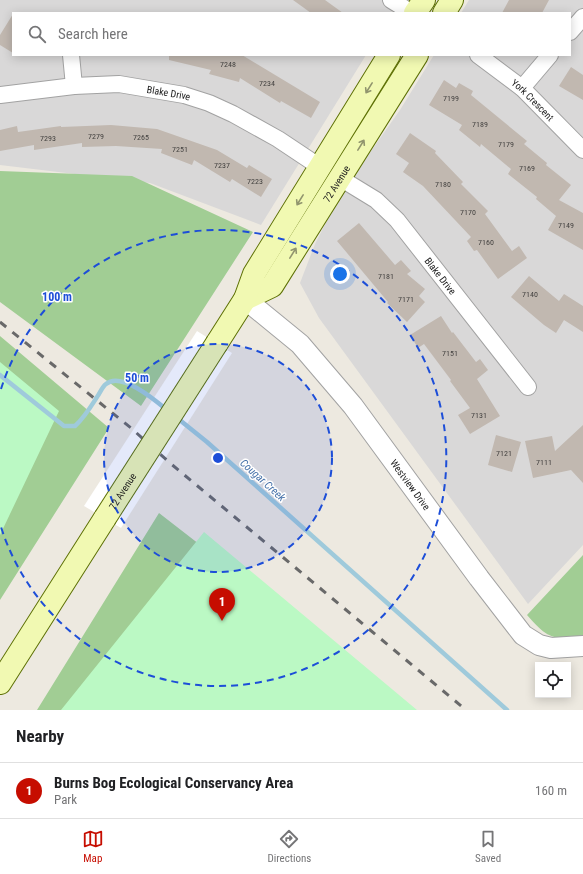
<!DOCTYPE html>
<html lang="en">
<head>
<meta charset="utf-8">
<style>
  :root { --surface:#fff; --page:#f6f6f6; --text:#202124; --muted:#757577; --line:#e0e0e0; --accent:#c60d00 }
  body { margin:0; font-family:"Roboto Condensed",sans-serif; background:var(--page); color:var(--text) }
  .controls { position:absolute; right:12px; bottom:12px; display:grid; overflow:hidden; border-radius:0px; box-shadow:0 2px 10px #0003 }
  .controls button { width:36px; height:36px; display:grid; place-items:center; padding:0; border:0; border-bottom:1px solid var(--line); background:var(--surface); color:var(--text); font:20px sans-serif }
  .you { position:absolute; left:340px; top:274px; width:14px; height:14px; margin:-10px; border:3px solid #fff; border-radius:50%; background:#1a73e8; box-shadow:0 0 0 6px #1a73e833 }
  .badge { display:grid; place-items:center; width:26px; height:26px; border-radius:50%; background:var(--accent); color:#fff; font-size:13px; font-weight:700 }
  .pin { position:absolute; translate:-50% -33px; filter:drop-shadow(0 1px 2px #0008) }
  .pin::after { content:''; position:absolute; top:21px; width:14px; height:12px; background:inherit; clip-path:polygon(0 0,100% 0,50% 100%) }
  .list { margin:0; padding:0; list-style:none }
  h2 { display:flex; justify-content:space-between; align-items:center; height:52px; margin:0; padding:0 16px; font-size:17px }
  h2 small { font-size:13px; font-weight:400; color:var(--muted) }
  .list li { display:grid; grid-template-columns:26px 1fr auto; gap:12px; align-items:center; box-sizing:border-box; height:56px; padding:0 16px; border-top:1px solid var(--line) }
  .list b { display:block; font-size:15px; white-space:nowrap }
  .list p { margin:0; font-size:13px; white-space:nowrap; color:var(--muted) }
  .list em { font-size:13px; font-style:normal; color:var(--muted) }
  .icon { flex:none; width:22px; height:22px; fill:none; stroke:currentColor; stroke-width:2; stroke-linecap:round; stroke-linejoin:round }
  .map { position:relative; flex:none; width:583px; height:710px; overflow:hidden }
  .search { position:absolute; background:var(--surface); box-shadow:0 2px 10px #0003; left:12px; right:12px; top:12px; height:44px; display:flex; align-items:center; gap:10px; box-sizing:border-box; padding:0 14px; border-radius:0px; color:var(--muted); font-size:15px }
  .sheet { height:108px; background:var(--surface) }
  nav { display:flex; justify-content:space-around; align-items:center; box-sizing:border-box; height:56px; border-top:1px solid var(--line); background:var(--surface); font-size:11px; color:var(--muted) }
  nav a { display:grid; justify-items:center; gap:2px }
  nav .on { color:var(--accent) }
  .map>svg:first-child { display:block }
  .residential { fill:#d9d8d8 }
  .forest { fill:#a1cd94 }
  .park { fill:#bbf9c4 }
  .pier { fill:#fff }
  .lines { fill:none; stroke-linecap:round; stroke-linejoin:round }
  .stream { stroke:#9fcadb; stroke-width:4.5 }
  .building { fill:#c1b8b0 }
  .minor-casing { stroke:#a2a2a2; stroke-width:18 }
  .tertiary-casing { stroke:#a2a2a2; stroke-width:22 }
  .secondary-casing { stroke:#5d7004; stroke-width:24 }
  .minor { stroke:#fff; stroke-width:16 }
  .tertiary { stroke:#fff; stroke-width:20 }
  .secondary { stroke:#f1f9b2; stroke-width:22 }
  .rail { stroke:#696969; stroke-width:3; stroke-dasharray:8 8; stroke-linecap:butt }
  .secondary-bridge-casing { stroke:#5d7004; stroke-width:24; stroke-linecap:butt }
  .secondary-bridge { stroke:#f1f9b2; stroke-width:22 }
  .oneway { stroke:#91956e }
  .ring { fill:none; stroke:#1d4ed8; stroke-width:2; stroke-dasharray:7 5 }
  .labels { text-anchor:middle; stroke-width:3; stroke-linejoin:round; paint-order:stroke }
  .number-label { font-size:8px; fill:#444240 }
  .street-label { font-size:10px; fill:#1b1b1b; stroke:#fff }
  .water-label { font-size:11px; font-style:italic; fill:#4873aa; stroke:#fff }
  .centre { fill:#1d4ed8; stroke:#fff; stroke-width:2 }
  .ring-label { font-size:12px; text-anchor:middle; font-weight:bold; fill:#1d4ed8; stroke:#fff; stroke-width:3; stroke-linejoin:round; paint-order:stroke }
</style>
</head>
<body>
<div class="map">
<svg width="583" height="710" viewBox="0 0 583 710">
  <rect width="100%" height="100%" fill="#ede9e0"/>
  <!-- residential -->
  <path class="residential" d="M0,0H399L391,13H13V55H366L261,225L150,183L0,165Z
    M469,0H583V545L528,604L319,318L300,283L315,244L340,195L400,110L434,55H570V13H461Z"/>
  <!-- forest -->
  <path class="forest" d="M0,171L132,176L253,232L141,406L0,302Z
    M0,336L109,428L0,600Z
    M159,513L266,596L201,710H37Z
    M583,555V638C552,639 548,639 527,615Z"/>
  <!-- park -->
  <path class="park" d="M0,362L59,411L0,535Z
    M204,532L417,710H61Z"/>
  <!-- pier -->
  <path class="pier" d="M197,331L232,353L121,528L84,506Z"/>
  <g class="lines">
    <!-- stream -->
    <path class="stream" d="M0,375L64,426H75C84,418 90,408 97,397C100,393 102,387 106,384C121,371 155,400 167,410
      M176,417L207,442L507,710"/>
  </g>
  <!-- building -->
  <path class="building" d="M293,0H325L343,13H311Z
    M509,0H549L542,13H502Z
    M13,14V53L0,45V35Z
    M169,55H242L320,102L311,118L281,101L280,103L240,78L239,82L209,74L211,70L169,60Z
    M571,67L583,75V100L559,86Z
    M444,80L456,88L459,83L473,91L471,95L527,141L524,144L547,163L546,165L571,185L559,200L583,213V250L548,230L556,216L536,199L537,197L508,174L511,169L481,144L480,147L459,130L462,125L429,105Z
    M111,125L157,129L217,150L247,168L249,165L272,179L261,197L232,179L230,182L194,160L192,165L161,153L162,149L116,146L82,147V143L34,150V145L0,151V130L17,126L18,132L61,126V127Z
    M410,133L436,151L435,153L463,182L461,184L488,211L485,214L512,251L519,246L527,258L498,279L477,250L474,251L467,241L471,237L423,186L403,172L409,163L396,154Z
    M359,223L395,265L401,260L411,271L407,274L425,289L419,296L425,302L407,322L387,303L388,302L337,241Z
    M529,276L559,301L564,294L583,306V332L564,320L556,333L544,325L511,297Z
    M441,316L452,333L453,332L476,362L480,359L488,370L477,379L500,416L470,434L458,415L470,408L450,381L451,380L424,344L418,348L410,335Z
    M583,425V483L571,470L533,478L525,441L552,436L555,451Z
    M496,435L521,442L512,472L488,465Z"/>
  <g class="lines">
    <!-- minor casing -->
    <g class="minor-casing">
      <g id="minor">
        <path d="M391,0L412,13"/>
        <path d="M570,32L583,17"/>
        <path d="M71,55L74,86"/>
        <path id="s1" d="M478,55L522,88L583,150"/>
        <path d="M522,88L550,55"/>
        <path id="s2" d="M0,95L74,86L119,84L184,95L209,103L233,114L278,139L320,167"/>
        <path id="s3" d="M340,178L376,200L397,220L528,387"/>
      </g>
    </g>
    <!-- tertiary casing -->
    <g class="tertiary-casing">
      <g id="tertiary">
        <path id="s4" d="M245,299L300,344L353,406L479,578L523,635L539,645L551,648L583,646"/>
      </g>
    </g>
    <!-- secondary casing -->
    <g class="secondary-casing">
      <g id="secondary">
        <path d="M415,13L424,0"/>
        <path d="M444,13L452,0"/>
        <path id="s5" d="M245,299L272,286L417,55"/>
        <path d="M217,343L245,299L254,274L389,55"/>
        <path d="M0,683L105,518"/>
      </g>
    </g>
    <!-- minor -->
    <use href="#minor" class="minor"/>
    <!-- tertiary -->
    <use href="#tertiary" class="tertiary"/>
    <!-- secondary -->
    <use href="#secondary" class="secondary"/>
    <!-- rail -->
    <path class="rail" d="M0,322L131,428L170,463L466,710"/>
    <!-- secondary-bridge casing -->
    <g class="secondary-bridge-casing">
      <g id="secondary-bridge">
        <path id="s6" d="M105,518L217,343"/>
      </g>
    </g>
    <!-- secondary-bridge -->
    <use href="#secondary-bridge" class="secondary-bridge"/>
  </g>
  <!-- one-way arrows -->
  <defs><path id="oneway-shaft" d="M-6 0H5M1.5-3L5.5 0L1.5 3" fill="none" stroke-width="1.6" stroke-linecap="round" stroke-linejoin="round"/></defs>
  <g class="oneway">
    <use href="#oneway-shaft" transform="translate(369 88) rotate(122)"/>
    <use href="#oneway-shaft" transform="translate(361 145) rotate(-58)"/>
    <use href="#oneway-shaft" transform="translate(300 200) rotate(122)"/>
    <use href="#oneway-shaft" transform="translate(293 253) rotate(-58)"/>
  </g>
  <!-- distance rings -->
  <circle cx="218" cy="458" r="114" fill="#1d4ed8" fill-opacity=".12"/>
  <g class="ring">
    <circle cx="218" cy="458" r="114"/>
    <path d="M1 389A228 228 0 1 1 1 527"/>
  </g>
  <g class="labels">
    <!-- number labels -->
    <g class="number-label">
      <text x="228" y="67">7248</text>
      <text x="267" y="86">7234</text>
      <text x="451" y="101">7199</text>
      <text x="480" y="127">7189</text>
      <text x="96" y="139">7279</text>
      <text x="141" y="140">7265</text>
      <text x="48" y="141">7293</text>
      <text x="506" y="147">7179</text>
      <text x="180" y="152">7251</text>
      <text x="222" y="168">7237</text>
      <text x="527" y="171">7169</text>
      <text x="255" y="184">7223</text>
      <text x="443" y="187">7180</text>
      <text x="468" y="215">7170</text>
      <text x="566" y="228">7149</text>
      <text x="486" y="245">7160</text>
      <text x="386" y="279">7181</text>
      <text x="530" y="297">7140</text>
      <text x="406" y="302">7171</text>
      <text x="450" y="356">7151</text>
      <text x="479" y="418">7131</text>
      <text x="504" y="456">7121</text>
      <text x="544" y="465">7111</text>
    </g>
    <!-- street labels -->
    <g class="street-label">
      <text dy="4" stroke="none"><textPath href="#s2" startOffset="170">Blake Drive</textPath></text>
      <text dy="4" stroke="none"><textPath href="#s1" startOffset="71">York Crescent</textPath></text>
      <text dy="4" stroke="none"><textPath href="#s5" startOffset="151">72 Avenue</textPath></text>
      <text dy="4" stroke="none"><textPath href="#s3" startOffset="142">Blake Drive</textPath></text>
      <text dy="4" stroke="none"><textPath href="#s4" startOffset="250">Westview Drive</textPath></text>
      <text dy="4" stroke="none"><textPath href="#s6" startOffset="32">72 Avenue</textPath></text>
    </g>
    <!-- water labels -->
    <g class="water-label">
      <text transform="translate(263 480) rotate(42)" y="4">Cougar Creek</text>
    </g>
  </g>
  <circle cx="218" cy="458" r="6" class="centre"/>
  <g class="ring-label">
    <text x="57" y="301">100 m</text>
    <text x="137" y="382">50 m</text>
  </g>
</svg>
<div class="controls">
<button><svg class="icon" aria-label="locate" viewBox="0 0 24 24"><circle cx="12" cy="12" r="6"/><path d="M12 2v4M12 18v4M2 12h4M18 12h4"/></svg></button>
</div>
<div class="you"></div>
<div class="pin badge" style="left:222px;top:621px">1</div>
<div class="search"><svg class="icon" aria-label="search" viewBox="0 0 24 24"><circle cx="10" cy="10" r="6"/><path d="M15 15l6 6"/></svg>Search here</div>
</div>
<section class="sheet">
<h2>Nearby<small></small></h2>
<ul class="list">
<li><span class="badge">1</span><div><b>Burns Bog Ecological Conservancy Area</b><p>Park</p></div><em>160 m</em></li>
</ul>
</section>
<nav>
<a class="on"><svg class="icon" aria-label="map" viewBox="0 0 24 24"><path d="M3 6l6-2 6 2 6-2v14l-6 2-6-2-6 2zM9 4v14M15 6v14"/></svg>Map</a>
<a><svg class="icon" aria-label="directions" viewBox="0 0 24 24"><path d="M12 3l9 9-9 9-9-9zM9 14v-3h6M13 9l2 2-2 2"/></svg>Directions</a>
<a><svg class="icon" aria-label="saved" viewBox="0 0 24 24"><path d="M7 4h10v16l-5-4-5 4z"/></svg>Saved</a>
</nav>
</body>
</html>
